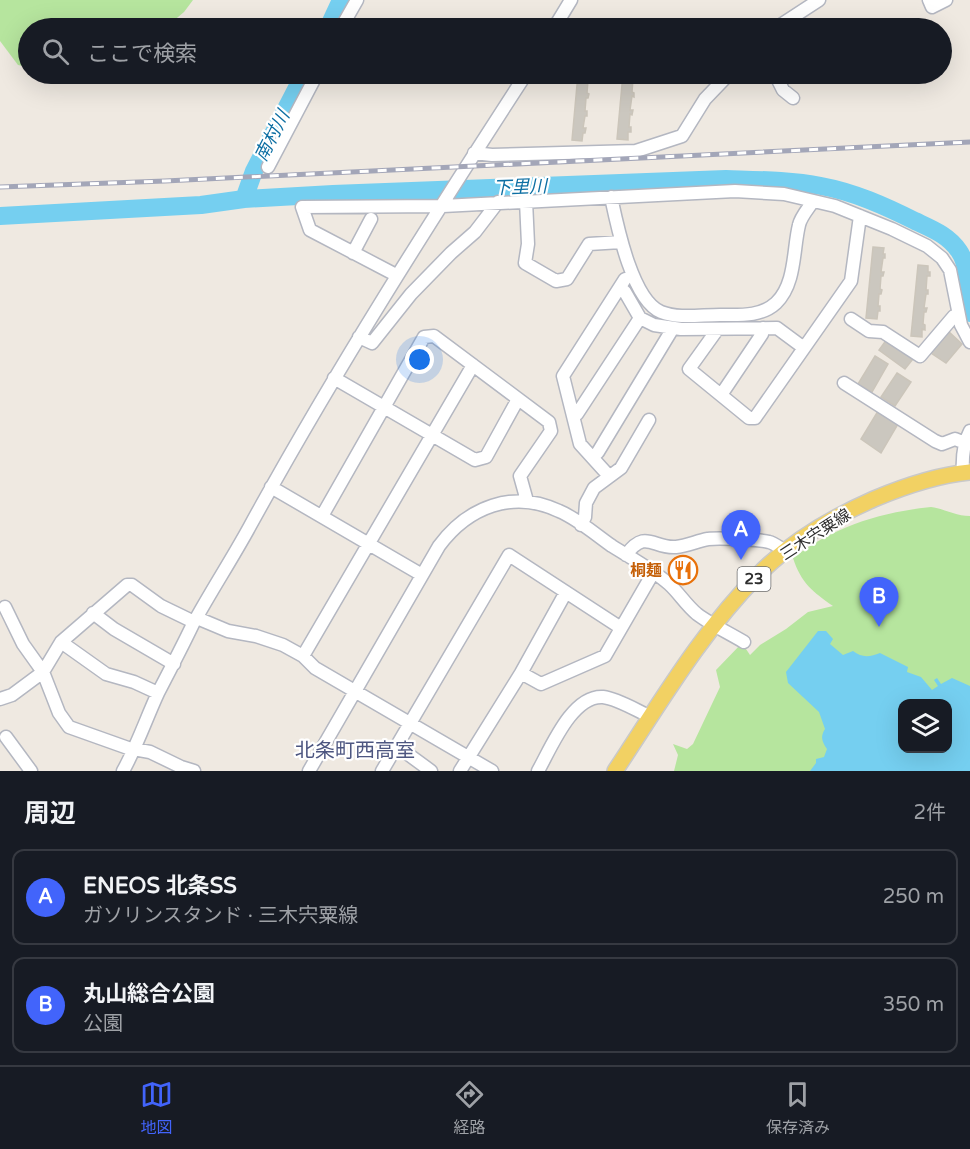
<!DOCTYPE html>
<html lang="ja">
<head>
<meta charset="utf-8">
<style>
  :root { --surface:#171b24; --page:#20242c; --text:#f1f3f6; --muted:#9ea1a6; --line:#363941; --accent:#4264fb }
  body { margin:0; font-family:"Varela Round","Noto Sans JP",sans-serif; background:var(--page); color:var(--text) }
  .controls { position:absolute; right:18px; bottom:18px; display:grid; overflow:hidden; border-radius:12px; box-shadow:0 6px 24px #0002 }
  .controls button { width:54px; height:54px; display:grid; place-items:center; padding:0; border:0; border-bottom:2px solid var(--line); background:var(--surface); color:var(--text); font:30px sans-serif }
  .you { position:absolute; left:420px; top:360px; width:21px; height:21px; margin:-15px; border:4px solid #fff; border-radius:50%; background:#1a73e8; box-shadow:0 0 0 9px #1a73e833 }
  .badge { display:grid; place-items:center; width:39px; height:39px; border-radius:50%; background:var(--accent); color:#fff; font-size:20px; font-weight:700 }
  .pin { position:absolute; translate:-50% -50px; filter:drop-shadow(0 2px 3px #0008) }
  .pin::after { content:''; position:absolute; top:32px; width:21px; height:18px; background:inherit; clip-path:polygon(0 0,100% 0,50% 100%) }
  .list { margin:0; padding:0; list-style:none }
  h2 { display:flex; justify-content:space-between; align-items:center; height:78px; margin:0; padding:0 24px; font-size:26px }
  h2 small { font-size:20px; font-weight:400; color:var(--muted) }
  .list li { display:grid; grid-template-columns:39px 1fr auto; gap:18px; align-items:center; box-sizing:border-box; height:96px; margin:0 12px 12px; padding:0 12px; border:2px solid var(--line); border-radius:12px }
  .list b { display:block; font-size:22px; white-space:nowrap }
  .list p { margin:0; font-size:20px; white-space:nowrap; color:var(--muted) }
  .list em { font-size:20px; font-style:normal; color:var(--muted) }
  .icon { flex:none; width:33px; height:33px; fill:none; stroke:currentColor; stroke-width:2; stroke-linecap:round; stroke-linejoin:round }
  .map { position:relative; flex:none; width:970px; height:771px; overflow:hidden }
  .search { position:absolute; background:var(--surface); box-shadow:0 6px 24px #0002; left:18px; right:18px; top:18px; height:66px; display:flex; align-items:center; gap:15px; box-sizing:border-box; padding:0 21px; border-radius:33px; color:var(--muted); font-size:22px }
  .sheet { height:294px; background:var(--surface) }
  nav { display:flex; justify-content:space-around; align-items:center; box-sizing:border-box; height:84px; border-top:2px solid var(--line); background:var(--surface); font-size:16px; color:var(--muted) }
  nav a { display:grid; justify-items:center; gap:3px }
  nav .on { color:var(--accent) }
  .map>svg:first-child { display:block }
  .green { fill:#b6e59e; fill-rule:evenodd }
  .water { fill:#75cff0; fill-rule:evenodd }
  .lines { fill:none; stroke-linecap:round; stroke-linejoin:round }
  .river { stroke:#75cff0; stroke-width:18 }
  .building { fill:#cbc7bf; stroke:#cbc5ba; stroke-width:1.5 }
  .minor-casing { stroke:#b4b7c1; stroke-width:15 }
  .major-casing { stroke:#c9c9c9; stroke-width:18 }
  .minor { stroke:#fff; stroke-width:12 }
  .major { stroke:#f2d163; stroke-width:15 }
  .rail-casing { stroke:#a3a6b8; stroke-width:5 }
  .rail { stroke:#fff; stroke-width:3; stroke-dasharray:9; stroke-linecap:butt }
  .labels { text-anchor:middle; stroke-width:4.5; stroke-linejoin:round; paint-order:stroke }
  .shield { fill:#fff; stroke:#6d6d6d; stroke-width:1.5 }
  .shield-label { font-size:15px; font-weight:bold; fill:#2e2e2e }
  .street-label { font-size:16px; fill:#2e2e2e; stroke:#fff }
  .food-label { font-size:16px; font-weight:bold; fill:#c56008; stroke:#fff; text-anchor:end }
  .water-label { font-size:18px; font-style:italic; fill:#0d6fa3; stroke:#fff }
  .quarter-label { font-size:20px; fill:#4d5680; stroke:#fff }
</style>
</head>
<body>
<div class="map">
<svg width="970" height="771" viewBox="0 0 970 771">
  <rect width="100%" height="100%" fill="#efe9e1"/>
  <!-- green -->
  <path class="green" d="M0,0H193L184,12L165,28H28V67L18,65L0,41Z
    M931,507C945,509 956,516 970,516V771H674L678,755L673,744L687,749L693,744L720,687L716,670L742,643L750,655L760,645L786,629L808,612L833,606C813,592 801,583 793,558C833,527 881,512 931,507ZM902,704H948V748H902Z"/>
  <!-- water -->
  <path class="water" d="M818,631H826L833,639L830,644L843,655L853,651C862,658 870,657 880,653L908,667L907,672L921,677L932,690L938,686L934,680L937,678L941,684L952,678L970,686V771H810L816,763V759L824,757L827,749C822,742 820,737 825,729L819,712L788,683L786,672ZM902,704H948V748H902Z"/>
  <g class="lines">
    <!-- river -->
    <path class="river" d="M328,28L341,0
      M244,199L254,171L304,74
      M0,216L201,205L244,199L333,194L726,179C757,180 790,180 821,186C854,192 885,206 915,221C932,229 948,235 959,251C970,267 968,294 970,313"/>
  </g>
  <!-- building -->
  <path class="building" d="M578,74H589L591,76L590,80H588L587,93L589,94L588,98H586L585,111H587V116H585L583,128H586L585,133H583L582,141L572,140Z
    M623,74L636,75V79H633L632,92L634,93V97L632,96L630,110H633L632,115L630,114L629,127H631V132H628V140L617,139Z
    M873,247L884,248L883,254H885V258H883L881,272H884L883,276H881L880,289L882,290L881,294H879L878,306H880V311H878L877,319L866,318Z
    M918,265L928,266V272H930V276H927L926,290H928V294H926L924,308H927L926,312H924L923,324L925,325V330L922,329V337L911,336Z
    M947,330L962,344L946,363L931,353Z
    M887,339L913,359L905,369L879,350Z
    M875,356L888,364L872,392L858,384Z
    M897,373L911,382L895,406L881,397Z
    M878,411L898,424L881,453L861,439Z"/>
  <g class="lines">
    <!-- minor casing -->
    <g class="minor-casing">
      <path id="minor" d="M929,0L932,7L946,0
        M341,28L357,0
        M554,28L571,0
        M776,28L819,0
        M775,74L783,90L793,98
        M474,153L492,155L636,151L682,136L705,99L729,74
        M268,167L317,74
        M611,197C617,225 632,300 661,312C679,319 700,315 720,315C739,315 761,317 776,303C796,284 793,249 799,225C801,216 809,208 813,201
        M526,201L528,244L525,263L556,281L567,279L589,244L621,242
        M353,253L371,219
        M396,275L310,230L302,207L443,206L735,191L784,194L835,206L892,229L927,246L942,258L950,270L961,325L970,342
        M620,287L625,292L640,318L654,325L681,329L777,328L804,348
        M851,319L869,331L883,332L920,356L954,316L959,315
        M717,330L689,369L749,418H755L851,281L860,216
        M359,337L372,343L411,294L451,253L475,232L498,202
        M334,378L475,460L486,457L518,399
        M844,383L935,441L942,444L955,439L965,443
        M721,395L762,334L763,328
        M573,416L577,414L640,318
        M593,457L598,452L673,328
        M963,473C962,458 963,444 970,431
        M609,476L580,444L563,376L625,279
        M271,487L422,575
        M322,516L424,337L434,336L549,422L551,431L520,476L527,501
        M581,525L585,517L586,503L594,488L621,468L649,420
        M626,555C646,528 653,549 676,547C687,546 697,541 708,539C717,538 759,539 769,542C774,543 780,548 785,551
        M5,607L23,644L43,672L59,713L69,727L128,748L150,752L181,767L194,771
        M93,613L114,629L174,664
        M197,618L228,631L256,636L283,645L303,656L315,668L492,771
        M61,642L106,674L134,682L158,693
        M303,656L473,365
        M521,673L541,684L605,656L653,573
        M0,699L12,695L43,672L61,642L127,585H132L161,606L194,622
        M6,737L31,771
        M397,746L431,771
        M123,771C137,746 146,719 158,693C170,670 182,647 193,624C211,591 232,559 250,526C335,371 430,222 526,74
        M309,771L439,546C468,507 513,489 559,511C578,519 595,534 612,546C631,558 652,569 669,584C679,593 686,605 697,614C710,624 729,633 744,642
        M382,771L509,555L621,628
        M460,771L521,673L566,592
        M538,771C551,748 572,695 603,697C619,699 637,711 651,717"/>
    </g>
    <!-- major casing -->
    <g class="major-casing">
      <path id="major" d="M615,771C660,703 702,631 760,573C792,541 833,517 874,499C905,486 937,475 970,472"/>
    </g>
    <!-- minor -->
    <use href="#minor" class="minor"/>
    <!-- major -->
    <use href="#major" class="major"/>
    <!-- rail casing -->
    <g class="rail-casing">
      <path id="rail" d="M0,187L165,181L970,142"/>
    </g>
    <!-- rail -->
    <use href="#rail" class="rail"/>
  </g>
  <!-- icons -->
  <defs>
    <g id="restaurant-ring" transform="scale(1.5)"><circle r="9.5" fill="#fff" stroke="#e8710a" stroke-width="1.5"/><path d="M-5-6h1v4h1v-4h1v4h1v-4h1v5L-1.5 .5V6h-2V.5L-5-1ZM5-6V6H3V1.5H1.5Q1.5-4 5-6Z" fill="#e8710a"/></g>
  </defs>
  <g fill-rule="evenodd">
    <use href="#restaurant-ring" x="683" y="570"/>
  </g>
  <g class="labels">
    <!-- shield labels -->
    <rect class="shield" x="737.5" y="567" width="33" height="24" rx="4.5"/>
    <g class="shield-label">
      <text x="754" y="584">23</text>
    </g>
    <!-- street labels -->
    <g class="street-label">
      <text transform="translate(815 534) rotate(-33)" y="6">三木宍粟線</text>
    </g>
    <!-- food labels -->
    <g class="food-label">
      <text x="662" y="576">桐麺</text>
    </g>
    <!-- water labels -->
    <g class="water-label">
      <text transform="translate(272 136) rotate(-63)" y="6">南村川</text>
      <text transform="translate(520 187) rotate(-2)" y="6">下里川</text>
    </g>
    <!-- quarter labels -->
    <g class="quarter-label">
      <text x="355" y="757">北条町西高室</text>
    </g>
  </g>
</svg>
<div class="controls">
<button><svg class="icon" aria-label="layers" viewBox="0 0 24 24"><path d="M12 4l9 5-9 5-9-5zM3 14l9 5 9-5"/></svg></button>
</div>
<div class="you"></div>
<div class="pin badge" style="left:741px;top:560px">A</div>
<div class="pin badge" style="left:879px;top:627px">B</div>
<div class="search"><svg class="icon" aria-label="search" viewBox="0 0 24 24"><circle cx="10" cy="10" r="6"/><path d="M15 15l6 6"/></svg>ここで検索</div>
</div>
<section class="sheet">
<h2>周辺<small>2件</small></h2>
<ul class="list">
<li><span class="badge">A</span><div><b>ENEOS 北条SS</b><p>ガソリンスタンド · 三木宍粟線</p></div><em>250 m</em></li>
<li><span class="badge">B</span><div><b>丸山総合公園</b><p>公園</p></div><em>350 m</em></li>
</ul>
</section>
<nav>
<a class="on"><svg class="icon" aria-label="map" viewBox="0 0 24 24"><path d="M3 6l6-2 6 2 6-2v14l-6 2-6-2-6 2zM9 4v14M15 6v14"/></svg>地図</a>
<a><svg class="icon" aria-label="directions" viewBox="0 0 24 24"><path d="M12 3l9 9-9 9-9-9zM9 14v-3h6M13 9l2 2-2 2"/></svg>経路</a>
<a><svg class="icon" aria-label="saved" viewBox="0 0 24 24"><path d="M7 4h10v16l-5-4-5 4z"/></svg>保存済み</a>
</nav>
</body>
</html>
